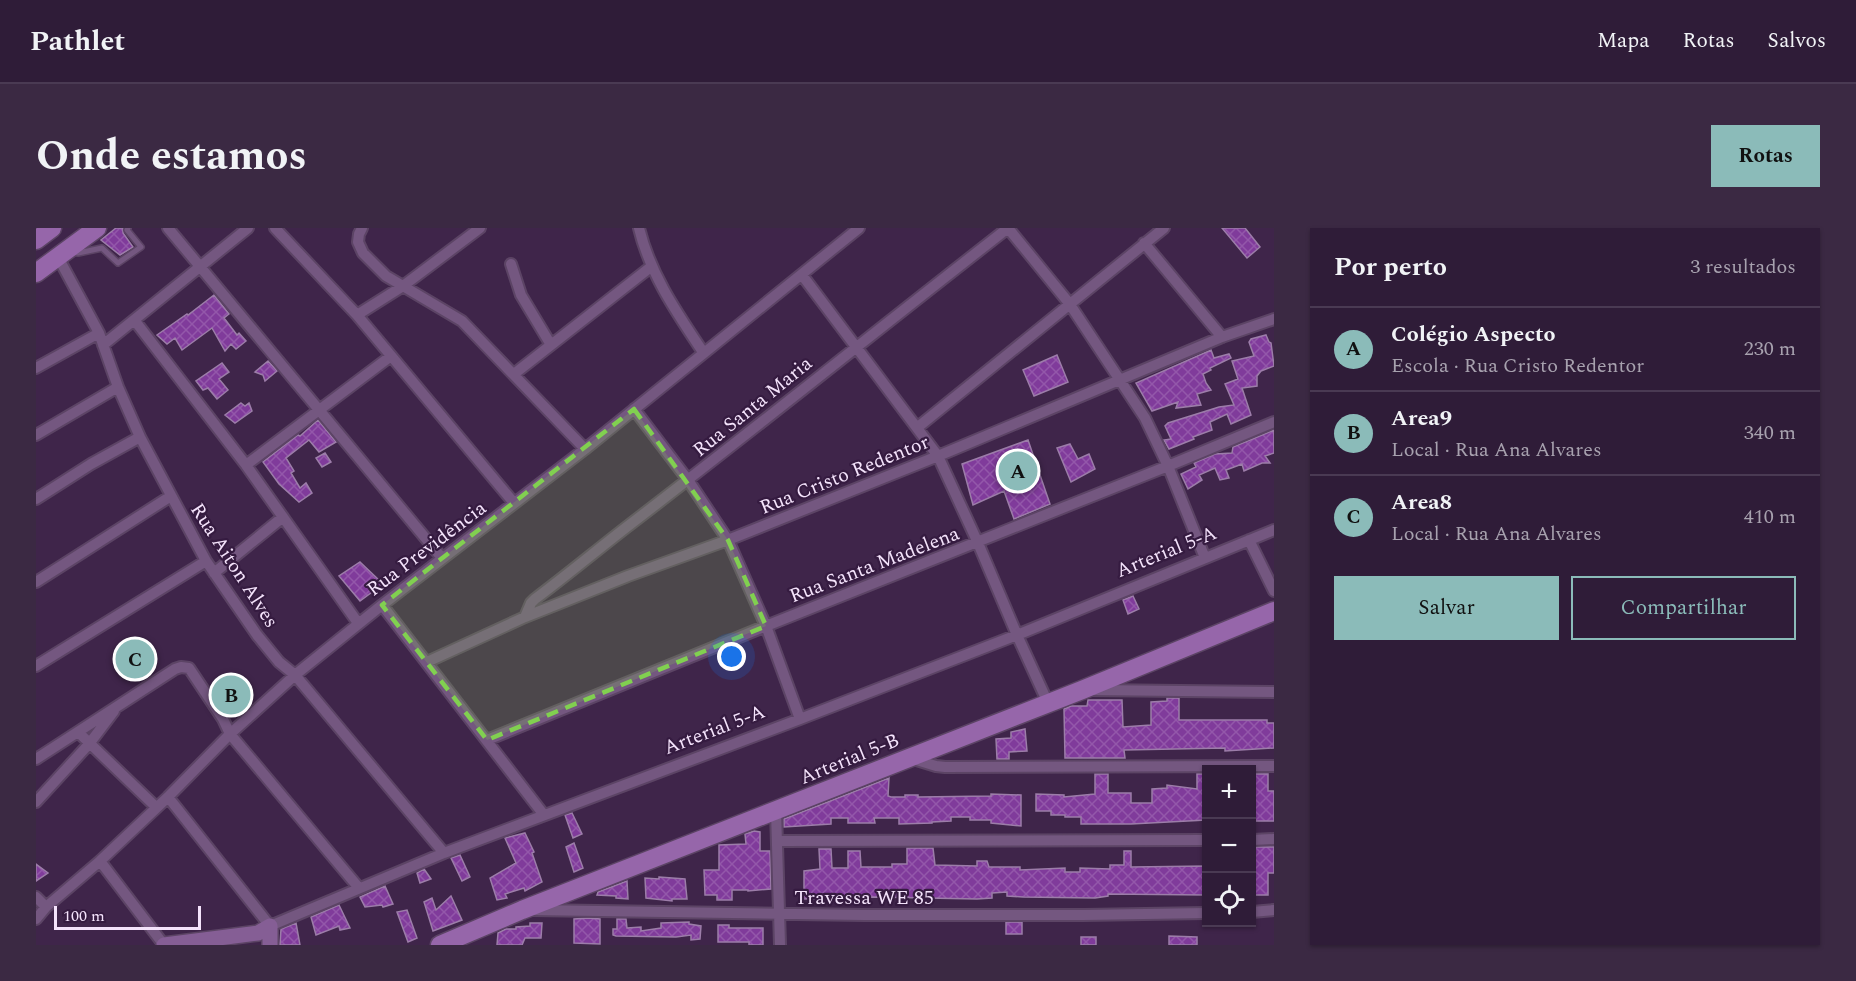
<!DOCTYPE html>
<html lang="pt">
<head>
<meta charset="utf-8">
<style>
  :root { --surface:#2f1c38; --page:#3b2943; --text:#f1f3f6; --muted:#a7a1ae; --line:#4a3a53; --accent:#8bbbb9 }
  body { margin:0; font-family:Spectral,serif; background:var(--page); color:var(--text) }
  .controls { position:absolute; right:18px; bottom:18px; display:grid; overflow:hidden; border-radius:0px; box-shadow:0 2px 4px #0004 }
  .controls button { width:54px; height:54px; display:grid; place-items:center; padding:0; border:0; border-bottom:2px solid var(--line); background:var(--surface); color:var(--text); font:30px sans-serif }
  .scale { position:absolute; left:18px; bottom:15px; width:147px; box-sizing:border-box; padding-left:6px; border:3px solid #f4e3fb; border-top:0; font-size:16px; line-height:21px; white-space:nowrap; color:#f4e3fb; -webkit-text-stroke:4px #351b40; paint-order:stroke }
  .you { position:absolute; left:696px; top:429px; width:21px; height:21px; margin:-15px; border:4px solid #fff; border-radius:50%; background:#1a73e8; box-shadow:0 0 0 9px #1a73e833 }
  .badge { display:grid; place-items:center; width:39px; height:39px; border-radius:50%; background:var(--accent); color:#111; font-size:20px; font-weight:700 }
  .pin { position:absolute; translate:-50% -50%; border:3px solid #fff; box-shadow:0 2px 6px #0006 }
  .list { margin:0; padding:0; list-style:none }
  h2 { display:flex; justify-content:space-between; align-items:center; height:78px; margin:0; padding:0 24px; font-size:26px }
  h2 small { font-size:20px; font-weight:400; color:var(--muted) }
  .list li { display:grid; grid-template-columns:39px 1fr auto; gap:18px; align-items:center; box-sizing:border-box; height:84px; padding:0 24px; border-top:2px solid var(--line) }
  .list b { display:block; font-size:22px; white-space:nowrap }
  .list p { margin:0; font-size:20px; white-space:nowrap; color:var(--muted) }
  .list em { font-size:20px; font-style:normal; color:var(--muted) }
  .actions { display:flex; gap:12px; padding:18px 24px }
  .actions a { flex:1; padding:14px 0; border:2px solid var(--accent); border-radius:0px; text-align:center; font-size:21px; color:var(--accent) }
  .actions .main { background:var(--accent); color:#111 }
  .icon { flex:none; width:33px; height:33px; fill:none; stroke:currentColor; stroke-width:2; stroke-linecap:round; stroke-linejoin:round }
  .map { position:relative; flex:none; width:1238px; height:717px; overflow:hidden; border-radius:0px }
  header { display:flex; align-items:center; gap:36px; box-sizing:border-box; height:84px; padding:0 30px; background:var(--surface); border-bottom:2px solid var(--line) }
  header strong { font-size:28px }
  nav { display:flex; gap:33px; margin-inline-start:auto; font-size:21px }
  .intro { display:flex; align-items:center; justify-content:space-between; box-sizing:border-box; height:144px; padding:0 36px }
  h1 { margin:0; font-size:42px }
  .button { padding:15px 27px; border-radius:0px; background:var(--accent); color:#111; font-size:21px; font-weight:700 }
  main { display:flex; gap:36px; padding:0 36px }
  aside { flex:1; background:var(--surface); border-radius:0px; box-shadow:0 2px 4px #0004 }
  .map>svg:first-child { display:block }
  .building { fill:url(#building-cross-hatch); stroke:#9c7da9; stroke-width:1.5 }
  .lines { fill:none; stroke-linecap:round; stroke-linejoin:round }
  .service-casing { stroke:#5c4465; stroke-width:8 }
  .minor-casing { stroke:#5c4465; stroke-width:14 }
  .secondary-casing { stroke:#5c4465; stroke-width:18 }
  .primary-casing { stroke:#5c4465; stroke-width:21 }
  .service { stroke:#745780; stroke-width:5 }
  .minor { stroke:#745780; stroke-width:10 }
  .secondary { stroke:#855e95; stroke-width:15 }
  .primary { stroke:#9666aa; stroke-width:18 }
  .marked { fill:#81d050; fill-opacity:0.2; stroke:#81d050; stroke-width:4.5; stroke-dasharray:12 8; stroke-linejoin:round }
  .labels { text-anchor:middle; stroke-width:4.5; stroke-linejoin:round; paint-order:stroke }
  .street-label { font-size:20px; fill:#f4e3fb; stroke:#351b40 }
</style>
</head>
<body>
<header>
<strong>Pathlet</strong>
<nav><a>Mapa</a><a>Rotas</a><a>Salvos</a></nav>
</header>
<div class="intro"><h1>Onde estamos</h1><a class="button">Rotas</a></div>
<main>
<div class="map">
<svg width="1238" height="717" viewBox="0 0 1238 717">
  <defs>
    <pattern id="building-cross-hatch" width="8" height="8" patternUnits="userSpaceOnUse" patternTransform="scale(1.5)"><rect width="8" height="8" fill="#803b9b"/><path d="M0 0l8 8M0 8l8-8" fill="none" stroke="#9357aa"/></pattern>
  </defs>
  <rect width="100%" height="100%" fill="#3f254a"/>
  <!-- building -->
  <path class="building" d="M80,0H87V5L97,19L84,27L65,12Z
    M1186,0H1209L1224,19L1211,30Z
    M178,67L193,86L188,90L201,107L203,105L210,113L200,121L195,116L189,123L176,100L146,122L139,110L131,116L121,107L151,86L152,87Z
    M1230,107L1233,114L1235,115L1238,138L1225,143L1221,148V158L1206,160L1215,187L1195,196L1191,186L1174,194L1176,202L1157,209L1158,211L1133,221L1128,212L1135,211L1129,198L1132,195L1183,179L1198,177L1189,156L1202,151L1196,133L1218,128L1213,114L1215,111Z
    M1175,122L1178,130L1193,126L1195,130L1174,140L1175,142L1167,146L1170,155L1175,162L1161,166L1165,177L1140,180L1142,174L1116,183L1100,155Z
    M1021,127L1032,154L998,168L987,142Z
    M232,133L241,143L229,153L227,147L219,144Z
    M186,135L193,144L183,151L192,162L181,171L172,160L167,162L160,153Z
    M205,175L209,178L213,175L216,183L199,195L189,187Z
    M282,192L300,214L283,224L273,212L250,230L258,243L255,245L264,260L270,255L276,265L263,274L243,256L227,234L262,207L264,208Z
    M1238,202V225L1229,228L1234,235H1226L1208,243L1206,236L1190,242L1193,250L1184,252L1179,240L1163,247L1166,252L1152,261L1145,246L1160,239L1158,235L1179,226L1196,225L1197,219Z
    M992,212L1014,276L978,291L968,263L937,277L926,236Z
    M1034,216L1042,231L1053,226L1059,241L1035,254L1021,220Z
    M289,225L295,234L286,239L280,230Z
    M324,334L347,356L324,373L303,348Z
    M1097,368L1103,381L1092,386L1087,372Z
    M99,418L108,437L99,443L88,425Z
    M197,455L206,473L193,478L185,462Z
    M1131,470H1143V492H1231V495H1238V520L1189,523V520L1088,522L1089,530H1029L1028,481L1035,478H1051L1052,472H1086L1087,499L1115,497V474L1131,473Z
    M989,501L991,523L973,524V531H961L960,511L975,510V504Z
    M1059,546H1072V565H1095V575H1116V561L1131,560V557L1161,561V546H1170V592L1095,596H1045V589H1029V587H1015V583H1000V566L1028,567V569L1059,566Z
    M1215,546H1232V563H1238V593H1215Z
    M853,550L852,568L855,569H869V567H882V569L955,568V566L985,567V598L955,595V592H934V589H915V593L896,594V595L863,596V590H838L839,595H812V590H795V596L748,599V591Z
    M536,585L546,606L537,610L529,587Z
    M718,603L724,604V623H734L735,661L712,663V662H696V672H681V667H669L668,642H683V617L710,616L709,606Z
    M489,605L498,624L496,625L506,654L489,663L488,660L469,666L471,670L461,672L454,650L480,635L469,610Z
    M538,615L547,640L538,644L530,619Z
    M1219,619H1238V645H1232V667H1219V658H1215V639H1219Z
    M871,620H897L899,637L941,638V633H951L953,639H984V642L1029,640V644H1044V640L1074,641V637H1088V623H1095V639L1170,638V667L1072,666V668L1059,670L987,669L971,668V664L956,665V670L941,671L840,669L768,671V643L784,641L783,621H795L796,640H812V623H824L825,639H856V636H871Z
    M424,627L434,649L426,653L415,630Z
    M0,636L12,645L0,653Z
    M388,641L395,651L384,655L381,645Z
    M623,649L649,651L651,671H636V673L610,670L609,650L623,651Z
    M591,653L592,671L580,670V668L561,667L562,664Z
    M349,658L357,676L347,679L346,677L329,679L324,669Z
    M415,668L426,692L397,703L388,674L396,670L400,682Z
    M303,677L314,700L304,702L303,698L280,707L275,689Z
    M371,682L381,710L372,714L361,684Z
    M553,690L564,691V716L538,715V691Z
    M581,691H590L591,700L605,699V703L625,700V695L653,694V696L665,698L664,711L655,712V707L640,709L580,708L577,707V701H581Z
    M970,694H986V706H970Z
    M260,695L264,717H244L245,701Z
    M494,695H506L505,710H489L486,717H461L462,705L470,701H480V699L494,698Z
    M682,697H693V700H727V717H713V714H682Z
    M1133,708L1161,709V717H1133Z
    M1045,709H1060V717H1045Z"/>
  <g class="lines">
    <!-- service casing -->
    <g class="service-casing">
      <path id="service" d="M35,24L42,25L66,20L82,35L105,19L91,2L92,0"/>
    </g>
    <!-- minor casing -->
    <g class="minor-casing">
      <path id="minor" d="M132,0L406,330
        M239,0L321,87L478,275
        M326,0L323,6L322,14L327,25L350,48L426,93L549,221
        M603,0C614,46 641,85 667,124
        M1108,15L1186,109
        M22,29L63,105L82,159L104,209L170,333L221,407L243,434L259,447L408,625
        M475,36L485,67L515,117
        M766,47L902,228L942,315L981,407L1012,475
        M321,87L367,58L444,0
        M99,93L210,237L322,395
        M67,117L212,0
        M0,140L63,105
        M478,146L616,38
        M598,181L652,252L692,312L730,398L764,491
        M882,199L1128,0
        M0,207L82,159
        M210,237L355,128
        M0,271L55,236L104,209
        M1213,312L1238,363
        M178,345L247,289
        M0,354L135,268
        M346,377L508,587
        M489,389L495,375L499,371C531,347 561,322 592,298C720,200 845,99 972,0L1033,75L1109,190L1132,238L1169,330
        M391,434L489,389L592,348L692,312L902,228L1186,109L1238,91
        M0,438L170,333
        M1055,462L1238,464
        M42,504L120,579
        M451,512L730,398L1132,238L1238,194
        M874,530L900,538L909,539L1238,538
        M0,531L139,441L145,439L153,440L187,491L194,506L323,660
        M132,569L234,698L408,625L764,491L981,407L1238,302
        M0,574L53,516L78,483
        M740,583L744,717
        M1216,612L1238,611
        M741,613L1170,612
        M64,633L128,717
        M0,669L10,679
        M496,682L827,687H1048L1170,685
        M1216,684L1238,682
        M0,691L10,679L64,633L132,569L194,506L259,447L346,377L549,221L823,0"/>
    </g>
    <!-- secondary casing -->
    <g class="secondary-casing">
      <path id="secondary" d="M128,717L222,705L234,698V717"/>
    </g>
    <!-- primary casing -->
    <g class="primary-casing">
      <path id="primary" d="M0,12L16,0
        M0,45L61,0
        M404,717L486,682L1046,462L1238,383"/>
    </g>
    <!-- service -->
    <use href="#service" class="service"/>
    <!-- minor -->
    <use href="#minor" class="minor"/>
    <!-- secondary -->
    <use href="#secondary" class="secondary"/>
    <!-- primary -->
    <use href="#primary" class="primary"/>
  </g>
  <!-- marked area -->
  <path class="marked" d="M598,181L692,312L730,398L451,512L346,377Z"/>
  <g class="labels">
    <!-- street labels -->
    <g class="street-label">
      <text transform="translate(716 178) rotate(-39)" y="7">Rua Santa Maria</text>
      <text transform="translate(808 246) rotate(-22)" y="7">Rua Cristo Redentor</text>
      <text transform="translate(390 320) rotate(-37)" y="7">Rua Previdência</text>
      <text transform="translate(1130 323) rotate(-22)" y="7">Arterial 5-A</text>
      <text transform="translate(838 336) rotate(-21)" y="7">Rua Santa Madelena</text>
      <text transform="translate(199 337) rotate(57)" y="7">Rua Aiton Alves</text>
      <text transform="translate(678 501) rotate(-21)" y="7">Arterial 5-A</text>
      <text transform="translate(813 530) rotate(-22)" y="7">Arterial 5-B</text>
      <text x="828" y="676">Travessa WE 85</text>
    </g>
  </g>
</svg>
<div class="controls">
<button>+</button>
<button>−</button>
<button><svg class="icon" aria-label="locate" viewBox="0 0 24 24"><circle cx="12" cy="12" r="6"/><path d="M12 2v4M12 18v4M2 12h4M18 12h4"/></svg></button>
</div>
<div class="scale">100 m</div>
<div class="you"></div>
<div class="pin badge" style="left:982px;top:243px">A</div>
<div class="pin badge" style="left:195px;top:467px">B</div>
<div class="pin badge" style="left:99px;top:431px">C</div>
</div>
<aside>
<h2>Por perto<small>3 resultados</small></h2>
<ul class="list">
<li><span class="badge">A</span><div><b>Colégio Aspecto</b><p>Escola · Rua Cristo Redentor</p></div><em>230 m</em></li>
<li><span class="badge">B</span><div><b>Area9</b><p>Local · Rua Ana Alvares</p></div><em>340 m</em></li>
<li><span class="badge">C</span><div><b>Area8</b><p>Local · Rua Ana Alvares</p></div><em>410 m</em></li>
</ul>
<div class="actions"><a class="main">Salvar</a><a>Compartilhar</a></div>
</aside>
</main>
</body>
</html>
